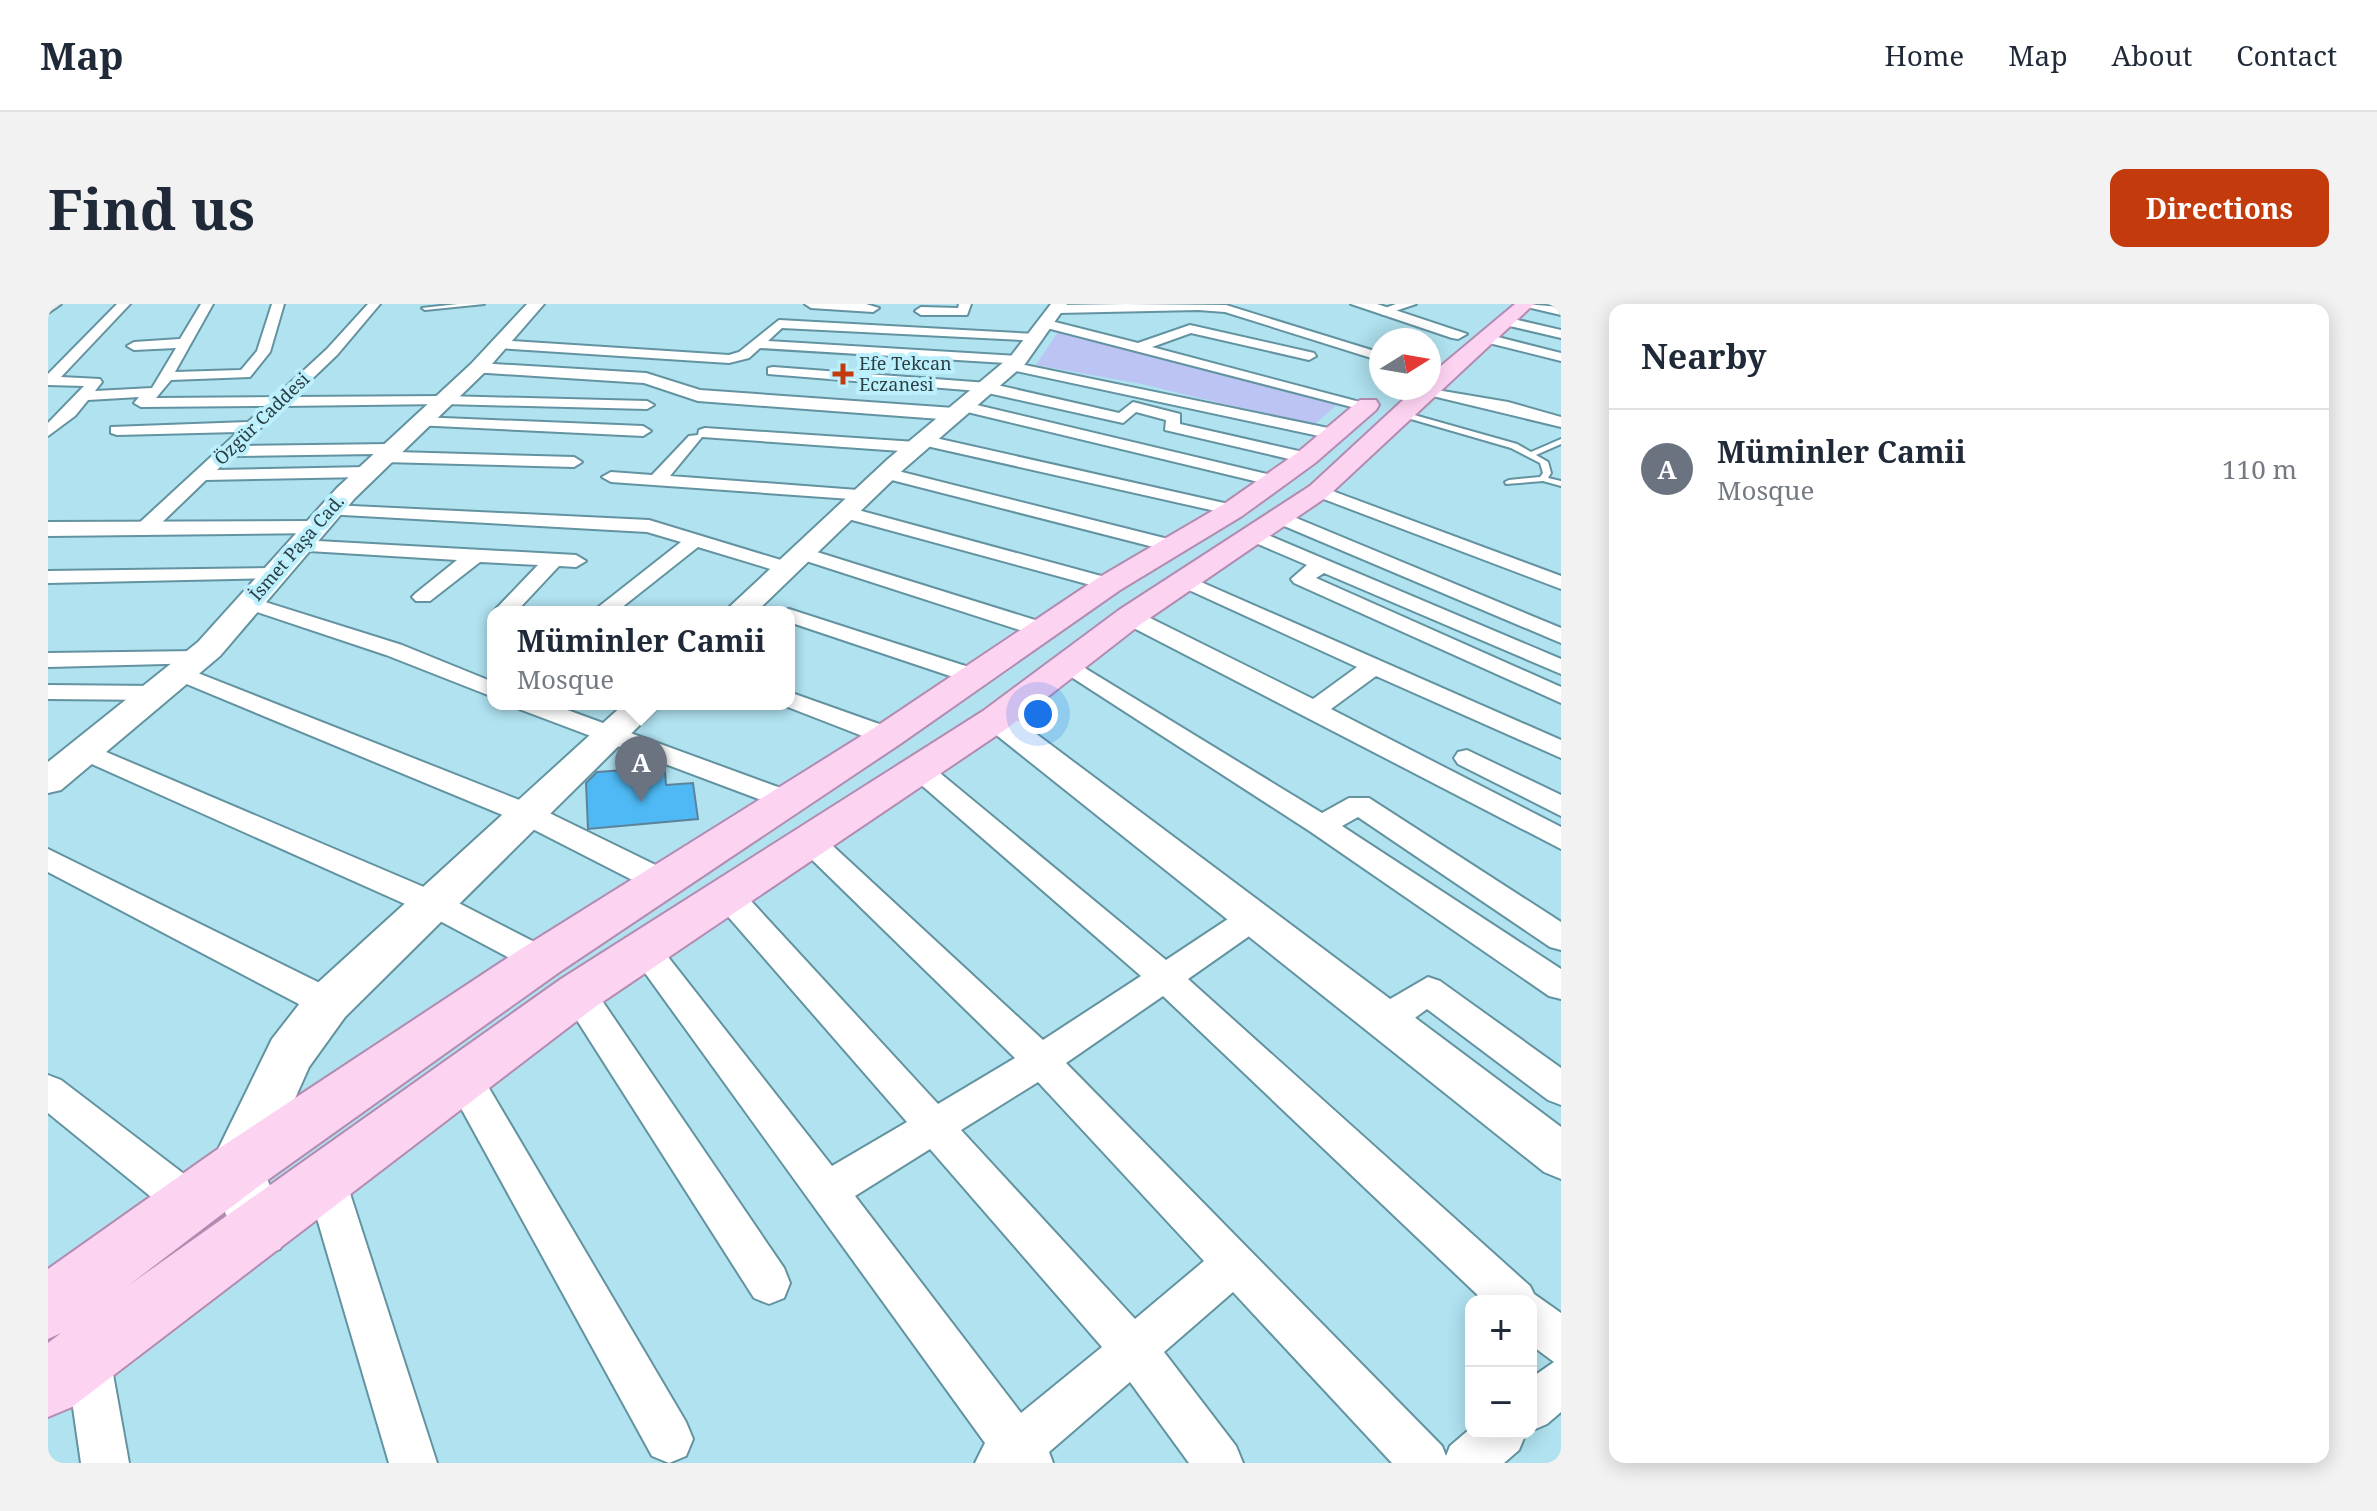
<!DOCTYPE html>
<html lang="en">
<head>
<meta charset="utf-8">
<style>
  :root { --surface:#fff; --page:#f2f2f3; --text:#1f2937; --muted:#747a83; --line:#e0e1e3; --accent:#c33a0c }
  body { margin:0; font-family:"Noto Serif",serif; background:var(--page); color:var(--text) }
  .controls { position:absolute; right:24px; bottom:24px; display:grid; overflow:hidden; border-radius:16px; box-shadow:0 4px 20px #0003 }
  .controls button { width:72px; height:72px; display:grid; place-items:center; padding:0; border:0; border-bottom:2px solid var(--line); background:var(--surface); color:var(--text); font:40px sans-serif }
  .compass { position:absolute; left:1321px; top:24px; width:72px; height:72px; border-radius:50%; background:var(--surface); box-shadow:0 4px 20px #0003; rotate:79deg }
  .you { position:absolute; left:990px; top:410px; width:28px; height:28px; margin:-20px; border:6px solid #fff; border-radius:50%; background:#1a73e8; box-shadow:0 0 0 12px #1a73e833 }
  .badge { display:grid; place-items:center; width:52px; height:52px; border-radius:50%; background:var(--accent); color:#fff; font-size:26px; font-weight:700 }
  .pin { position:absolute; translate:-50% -66px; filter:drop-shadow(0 2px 4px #0008) }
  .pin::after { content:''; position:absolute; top:42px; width:28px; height:24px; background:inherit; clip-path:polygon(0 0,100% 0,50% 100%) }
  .popup { position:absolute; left:439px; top:302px; width:308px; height:104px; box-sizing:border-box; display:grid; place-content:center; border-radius:16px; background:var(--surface); filter:drop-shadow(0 2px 6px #0005); font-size:26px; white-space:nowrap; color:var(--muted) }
  .popup b { font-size:30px; color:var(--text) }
  .popup::after { content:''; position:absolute; left:50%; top:100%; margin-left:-16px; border:16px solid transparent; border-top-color:var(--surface) }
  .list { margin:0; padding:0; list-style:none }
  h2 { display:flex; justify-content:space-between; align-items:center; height:104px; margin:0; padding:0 32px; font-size:34px }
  h2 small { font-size:26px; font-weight:400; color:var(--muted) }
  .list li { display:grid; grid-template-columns:52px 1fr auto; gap:24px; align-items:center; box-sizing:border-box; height:120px; padding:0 32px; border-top:2px solid var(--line) }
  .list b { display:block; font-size:30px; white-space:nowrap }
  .list p { margin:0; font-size:26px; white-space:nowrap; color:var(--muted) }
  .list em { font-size:26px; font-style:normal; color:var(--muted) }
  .map { position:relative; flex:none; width:1513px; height:1159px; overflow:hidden; border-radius:16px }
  header { display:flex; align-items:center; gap:48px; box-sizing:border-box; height:112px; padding:0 40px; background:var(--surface); border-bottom:2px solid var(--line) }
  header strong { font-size:38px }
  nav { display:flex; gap:44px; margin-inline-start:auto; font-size:28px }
  .intro { display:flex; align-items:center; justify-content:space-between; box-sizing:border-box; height:192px; padding:0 48px }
  h1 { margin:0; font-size:56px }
  .button { padding:20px 36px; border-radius:16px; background:var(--accent); color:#fff; font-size:28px; font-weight:700 }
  main { display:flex; gap:48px; padding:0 48px }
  aside { flex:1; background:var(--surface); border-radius:16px; box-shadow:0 4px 20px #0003 }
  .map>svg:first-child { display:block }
  .green { fill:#bbc4f2 }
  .building { fill:#4eb9f4; stroke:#5d829a; stroke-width:2 }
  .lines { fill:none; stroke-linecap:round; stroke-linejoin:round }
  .service-casing { stroke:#6393a0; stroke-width:4 }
  .minor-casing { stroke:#6393a0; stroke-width:4 }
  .tertiary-casing { stroke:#6393a0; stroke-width:4 }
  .secondary-casing { stroke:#6393a0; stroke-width:4 }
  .primary-casing { stroke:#b28cb0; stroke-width:4 }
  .service { fill:#fff; fill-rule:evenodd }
  .minor { fill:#fff; fill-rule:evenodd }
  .tertiary { fill:#fff; fill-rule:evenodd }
  .secondary { fill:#fff; fill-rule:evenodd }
  .primary { fill:#fdd3f2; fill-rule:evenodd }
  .poi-dot { fill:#c33a0c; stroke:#bdf0fd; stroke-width:3 }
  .labels { text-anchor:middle; stroke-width:8; stroke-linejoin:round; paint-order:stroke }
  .far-poi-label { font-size:18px; fill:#2b3f45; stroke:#bdf0fd; text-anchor:start }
  .far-street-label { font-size:18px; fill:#2b3f45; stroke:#bdf0fd }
</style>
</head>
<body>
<header>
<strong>Map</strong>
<nav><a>Home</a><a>Map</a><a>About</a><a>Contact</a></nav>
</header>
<div class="intro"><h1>Find us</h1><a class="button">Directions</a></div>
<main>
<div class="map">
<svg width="1513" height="1159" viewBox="0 0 1513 1159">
  <rect width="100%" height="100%" fill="#b0e2f0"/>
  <!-- green -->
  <path class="green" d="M1012,25L1293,97L1265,122L1094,80L988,61Z"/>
  <!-- building -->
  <path class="building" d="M605,464L617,467L618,481L645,479L650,515L540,525L538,479L549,468Z"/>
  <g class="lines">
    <!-- service casing -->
    <g class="service-casing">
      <path id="service" d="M410,0H436L377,6L374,4Z
        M1352,107L1469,140L1483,148L1513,135V140L1488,151L1500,158L1503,169L1500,174L1513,177V182L1495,177L1458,180L1457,178L1461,176L1492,173L1495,169L1492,159L1463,144L1349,111Z"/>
    </g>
    <!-- minor casing -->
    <g class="minor-casing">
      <path id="minor" d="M0,0H13L0,9Z
        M69,0H82L13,73L52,75L54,78L47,87L104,84L128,44L86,46L79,42L86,38L132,35L153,0H165L127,68L193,66L209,47L224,0H236L222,48L202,73L123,76L108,94L227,93L279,45L320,0H332L289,51L245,93L396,92L599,97L606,101L599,105L396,100L235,102L194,142L342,140L348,142V148L526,153L534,158L526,163L335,158L329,157V150L183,152L169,166L319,163L328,168L319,173L158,176L103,229L96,231L87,225L89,221L190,128L69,131L63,129V123L200,118L218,102L93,103L86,99L91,93L40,96L27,112L0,132V119L36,82L0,81V70Z
        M757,0H818L831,4L825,8L763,4Z
        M911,0H923L919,11H873L867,7L873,3L910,4Z
        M1077,0L1178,1L1333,49V57L1177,8L1150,6L1010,9L1004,5L1010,1Z
        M1348,0H1368L1335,11L1329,7Z
        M1477,0L1513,3V11L1479,3Z
        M1457,13L1513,26V34L1453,20V14Z
        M731,16L988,30L993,31V37L734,24L720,37L970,52L977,56L972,60L1285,125L1293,130L1285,135L963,66L958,65V59L712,44L701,54L681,59L450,44L443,40L450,36L681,51L691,48Z
        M999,16L1090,39L1142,21L1266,49L1268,52L1261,56L1143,29L1104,43L1327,102L1319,107L995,23V17Z
        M1438,30L1513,49V57L1433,37L1432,34Z
        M725,63L940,79L1071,109L1085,98L1132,110V120L1264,150L1266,154L1258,159L1117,126L1118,116L1088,108L1075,119L931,87L720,70V64Z
        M1377,84L1460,98L1513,113V123L1368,88Z
        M916,98L1223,171L1232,176L1223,181L911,106V100Z
        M371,113L595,122L603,127L595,132L366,121L363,118Z
        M657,124L868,138V133L874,131L1185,201L1194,206L1185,211L874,141L873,146L867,148L654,133L622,172L823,187L826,191L817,196L563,178L554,173L563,168L604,171L641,132L650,131L651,126Z
        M838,164L1132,238L1135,242L1125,248L832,173V165Z
        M1271,182L1513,272V285L1265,191L1262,187Z
        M283,201L601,216L746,260L749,264L739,270L650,243L568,308H544L633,238L599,228L277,210L274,206Z
        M799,203L1068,276L1071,280L1061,286L793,213L790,209Z
        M1229,206L1513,324V339L1222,216V208Z
        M1203,224L1513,355V370L1276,269L1268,274L1513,383V399L1246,279L1243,275L1259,261L1196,234V226Z
        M251,236L528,251L538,257L528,263L511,262L468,308H445L490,261L432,258L382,297H368L364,293L368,289L409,256L244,246L241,242L244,238Z
        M756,244L1003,321L1006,326L995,333L987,331L749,254L746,250L749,246Z
        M227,264L237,270L234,274L0,279V267Z
        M1137,271L1513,436V454L1328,372L1283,405L1513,523V545L1074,318L1071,313L1074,308H1090L1265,395L1309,363L1130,281L1127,277L1130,273Z
        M201,293L354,341L445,378V393L338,351L194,303L190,299Z
        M741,305L933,367L937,372L933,377H917L741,318V308H732Z
        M149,347L160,354L157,359L0,363V349Z
        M1022,355L1274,509L1301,494H1321L1513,618V646L1502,643L1310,513L1294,522L1513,665V695L1501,692L1263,528L1014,367L1010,362L1014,357Z
        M132,362L489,503L624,569L628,577L624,585L613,588L602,585L469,517L124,374L120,369Z
        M0,381L107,382L119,389L107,396L0,395Z
        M741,388L848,426L852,432L848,438H830L732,400H741Z
        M468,400H503L749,490L753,496L749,502H729L471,405Z
        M37,439L397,592L504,647L509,656L504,665L493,669L482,665L375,608L28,453L24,447L28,441Z
        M1419,446L1513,491V512L1410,460L1406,454L1410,448Z
        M872,457L881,460L1118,656L1195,605L1206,601L1217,605L1222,613L1217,621L1140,675L1482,982L1486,990L1513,1009V1108L1499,1120L1483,1127V1074L1506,1058L1483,1041V997H1436L1115,692L1018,759L1394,1142L1398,1152L1402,1142L1423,1124V1129H1478L1471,1146L1456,1159H1344L1185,988L1116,1048L1188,1142L1195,1159H1141L1082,1078L1001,1148L1005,1159H927L937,1139L579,644L584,635L595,631L606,635L784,862L859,818L670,601L666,593L670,585L681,582L692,585L890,800L967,754L753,545L749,538L753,531L763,528L773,531L995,736L1093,672L863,472L859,466L863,460ZM990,778L1156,957L1087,1015L913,826ZM882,845L1054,1043L973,1109L807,892Z
        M0,545L292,689L297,699L292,709L280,713L268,709L0,568Z
        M1380,673L1392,677L1513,764V801L1500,796L1379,705C1362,717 1346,733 1325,725L1320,715L1325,705Z
        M530,675L542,679L736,964L742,979L736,994L721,1000L706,994L518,699L513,689L518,679Z
        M415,757L428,762L638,1118L645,1135L638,1152L621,1159L604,1152L402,784L397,773L402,762Z
        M0,771L13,776L157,886L163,900L157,914L143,920L129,914L0,809Z
        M278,858L292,864L298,877L389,1159H341L258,877L264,864Z
        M39,1026L55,1032L61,1048L81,1159H33L17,1048L23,1032Z"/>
    </g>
    <!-- tertiary casing -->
    <g class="tertiary-casing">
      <path id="tertiary" d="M430,59L598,69L652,86L906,104L916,110L906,116L650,97L596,79L424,68L421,64Z
        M267,217L275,219L279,224L275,229L0,232V218Z
        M948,405L959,408L1513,823V875L1496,868L937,422L932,415L937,408Z"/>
    </g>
    <!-- secondary casing -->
    <g class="secondary-casing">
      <path id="secondary" d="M479,0H496L437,68L307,194L172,352L13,486L0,489V458L150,338L289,184L423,60Z
        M1003,0H1019L977,60L856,165L708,308H676L840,155L963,52Z
        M1303,0H1329L1419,30L1410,35L1404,34Z
        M576,400H613L297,713L261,763L215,866L241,925L232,945L212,953L192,945L160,866L224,735L263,685Z"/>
    </g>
    <!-- primary casing -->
    <g class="primary-casing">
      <path id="primary" d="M1467,0H1486L1280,192L1093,320L961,423L547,703L24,1103L0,1113V1039L13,1029L0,1035V965L167,847L476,643L826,424L1050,274L1176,200L1249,149L1312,96H1328L1331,101L1328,106L1267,159L1194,212L1072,286L852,440L510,669L207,885L81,981L513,675L935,407L1071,306L1262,182L1368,84H1381V72Z"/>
    </g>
    <!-- service -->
    <use href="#service" class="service"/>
    <!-- minor -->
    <use href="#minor" class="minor"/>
    <!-- tertiary -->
    <use href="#tertiary" class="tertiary"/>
    <!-- secondary -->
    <use href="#secondary" class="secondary"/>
    <!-- primary -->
    <use href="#primary" class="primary"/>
  </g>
  <!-- markers -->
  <path class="poi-dot" d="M791 58h8v8h8v8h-8v8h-8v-8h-8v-8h8z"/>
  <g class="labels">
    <!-- far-poi labels -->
    <g class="far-poi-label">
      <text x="811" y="66">Efe Tekcan<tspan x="811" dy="21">Eczanesi</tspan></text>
    </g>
    <!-- far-street labels -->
    <g class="far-street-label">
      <text transform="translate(214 115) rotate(-44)" y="6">Özgür Caddesi</text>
      <text transform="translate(249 244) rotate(-49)" y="6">İsmet Paşa Cad.</text>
    </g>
  </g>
</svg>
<div class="controls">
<button>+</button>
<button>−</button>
</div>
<svg class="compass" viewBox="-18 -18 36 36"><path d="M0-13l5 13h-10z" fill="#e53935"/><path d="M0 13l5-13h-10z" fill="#747a83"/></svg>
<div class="you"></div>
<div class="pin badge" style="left:593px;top:498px;background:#6b7280">A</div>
<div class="popup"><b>Müminler Camii</b>Mosque</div>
</div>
<aside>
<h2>Nearby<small></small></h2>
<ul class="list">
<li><span class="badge" style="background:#6b7280">A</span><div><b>Müminler Camii</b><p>Mosque</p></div><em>110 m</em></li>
</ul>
</aside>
</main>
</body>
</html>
